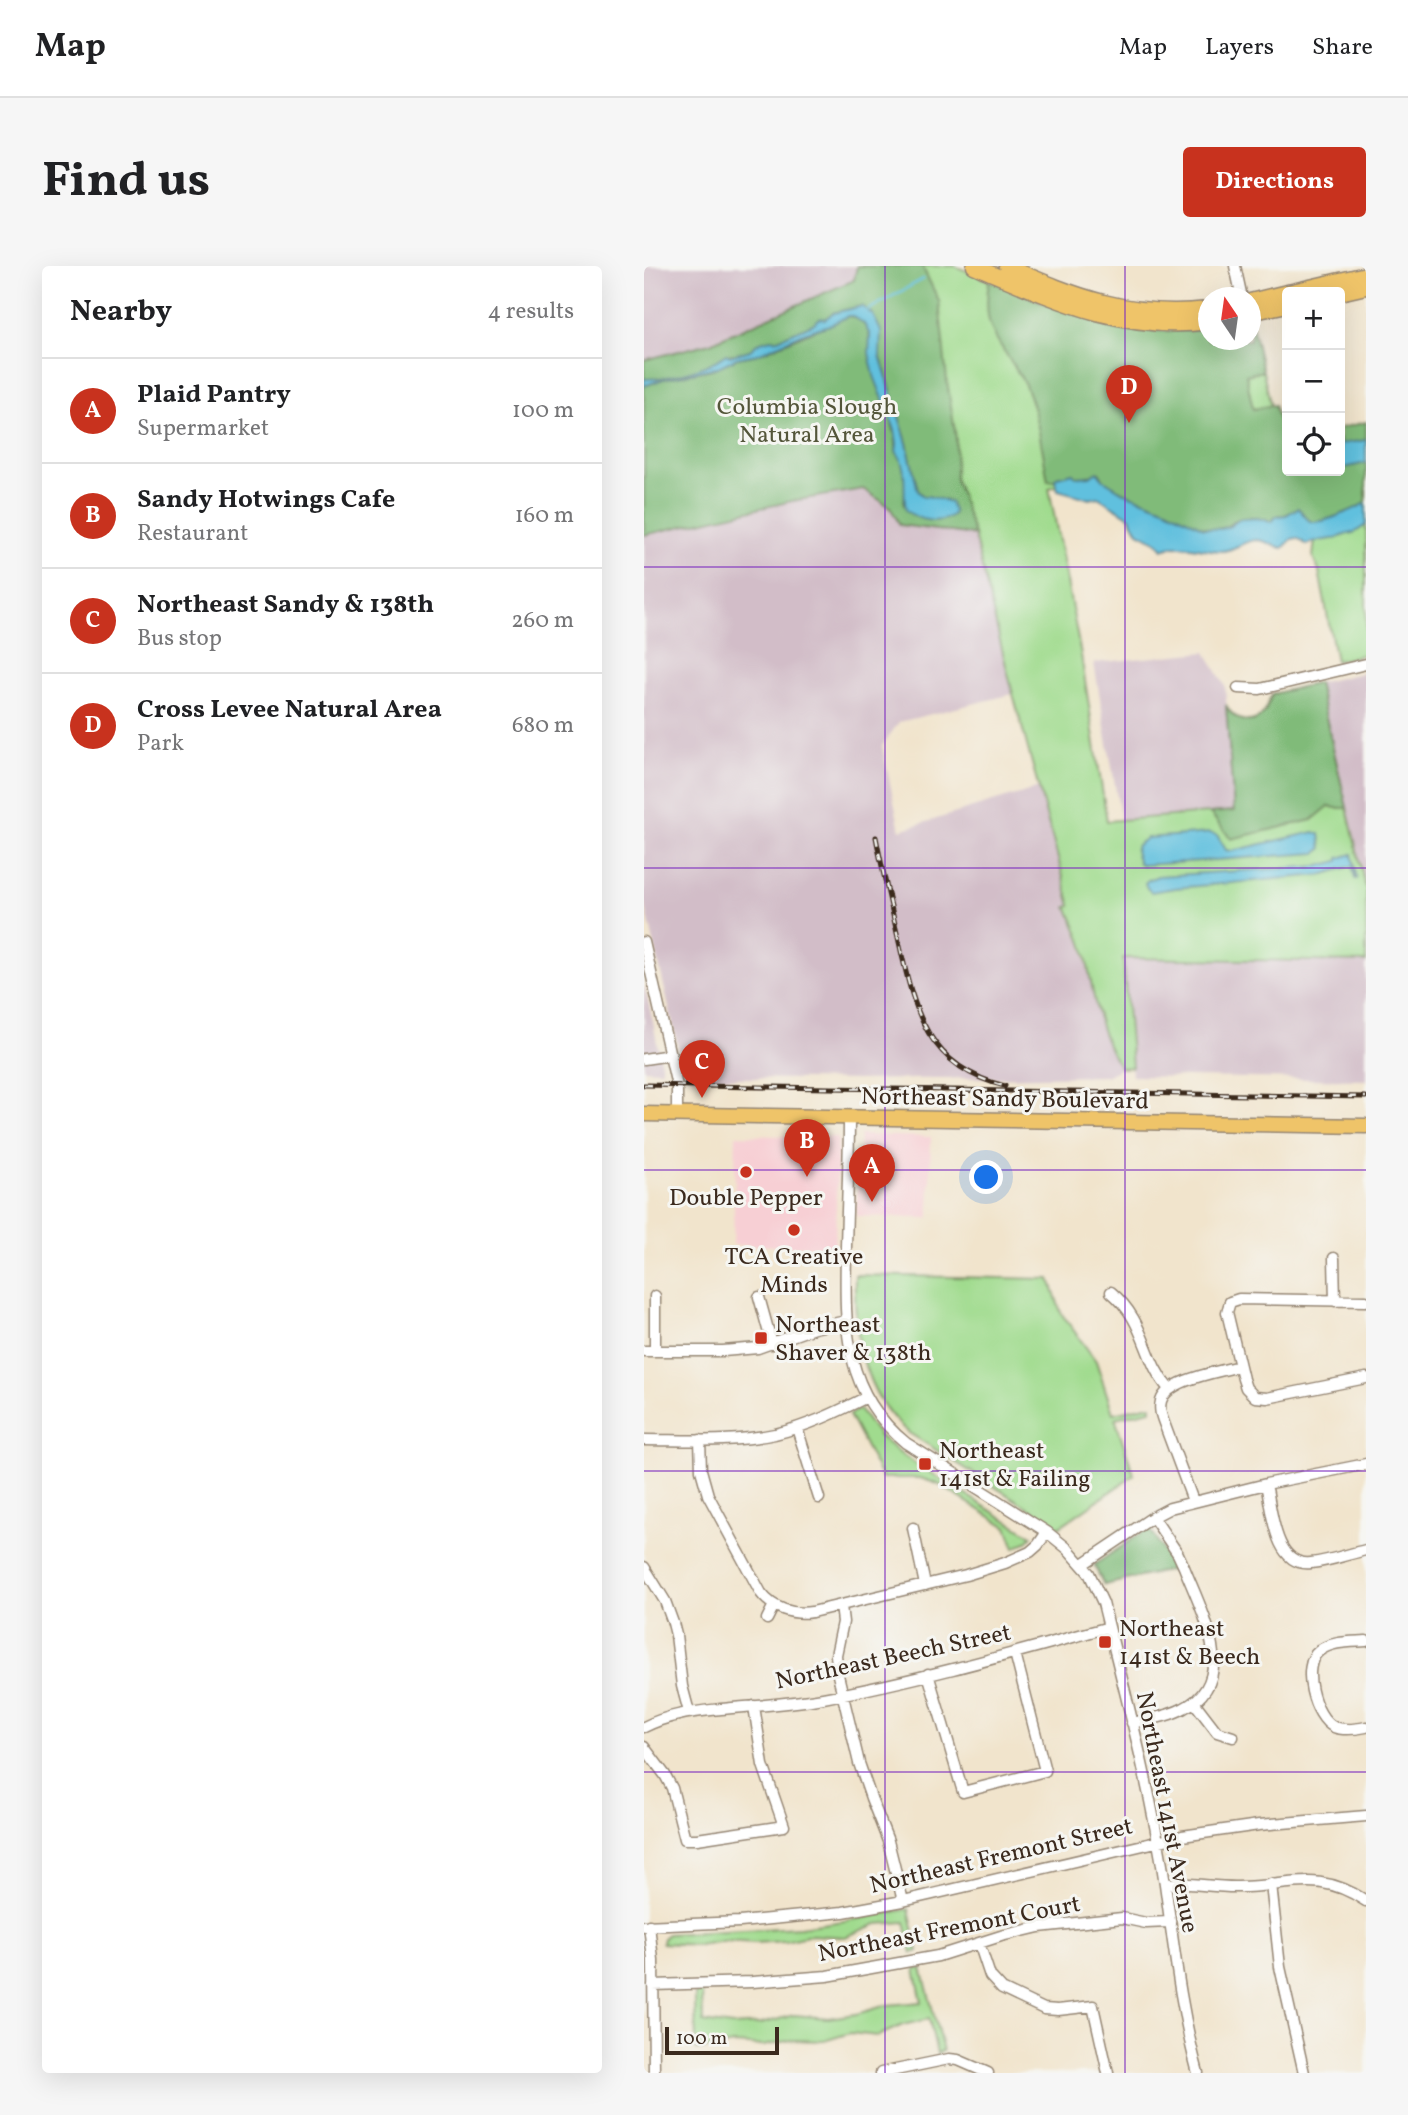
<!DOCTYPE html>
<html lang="en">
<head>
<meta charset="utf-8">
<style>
  :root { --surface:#fff; --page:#f6f6f6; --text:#202124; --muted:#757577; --line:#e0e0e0; --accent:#c8321e }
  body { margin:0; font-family:Vollkorn,serif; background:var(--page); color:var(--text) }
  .controls { position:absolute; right:21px; top:21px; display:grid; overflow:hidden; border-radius:7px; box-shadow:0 7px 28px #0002 }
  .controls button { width:63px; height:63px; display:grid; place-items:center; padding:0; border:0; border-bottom:2px solid var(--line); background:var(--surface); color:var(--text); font:35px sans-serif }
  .compass { position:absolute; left:554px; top:21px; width:63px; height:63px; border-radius:50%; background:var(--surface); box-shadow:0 7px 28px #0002; rotate:347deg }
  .scale { position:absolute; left:21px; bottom:18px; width:114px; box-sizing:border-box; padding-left:7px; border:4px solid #3b2a1e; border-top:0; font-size:19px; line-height:24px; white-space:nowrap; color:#3b2a1e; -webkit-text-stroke:5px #f6f6f2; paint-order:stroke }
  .you { position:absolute; left:343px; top:912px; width:24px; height:24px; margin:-18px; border:5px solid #fff; border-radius:50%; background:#1a73e8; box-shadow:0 0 0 10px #1a73e833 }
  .badge { display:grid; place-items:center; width:46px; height:46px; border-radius:50%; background:var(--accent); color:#fff; font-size:23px; font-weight:700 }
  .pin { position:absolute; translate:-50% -58px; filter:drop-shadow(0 2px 4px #0008) }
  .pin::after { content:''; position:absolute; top:37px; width:24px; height:21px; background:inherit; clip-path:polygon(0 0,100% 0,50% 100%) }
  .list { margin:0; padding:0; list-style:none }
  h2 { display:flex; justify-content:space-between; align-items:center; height:91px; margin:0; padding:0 28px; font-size:30px }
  h2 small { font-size:23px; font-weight:400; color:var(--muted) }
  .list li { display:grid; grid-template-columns:46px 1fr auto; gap:21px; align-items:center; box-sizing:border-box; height:105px; padding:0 28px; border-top:2px solid var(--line) }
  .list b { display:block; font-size:26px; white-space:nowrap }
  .list p { margin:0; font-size:23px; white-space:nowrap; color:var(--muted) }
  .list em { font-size:23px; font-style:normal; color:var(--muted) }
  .icon { flex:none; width:38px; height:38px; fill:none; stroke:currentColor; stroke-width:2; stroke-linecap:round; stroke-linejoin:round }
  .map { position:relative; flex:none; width:722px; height:1807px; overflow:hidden; border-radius:7px }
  header { display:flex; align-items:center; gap:42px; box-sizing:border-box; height:98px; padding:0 35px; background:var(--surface); border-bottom:2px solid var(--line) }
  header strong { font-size:33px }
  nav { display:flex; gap:38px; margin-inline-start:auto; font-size:24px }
  .intro { display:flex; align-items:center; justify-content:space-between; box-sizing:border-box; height:168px; padding:0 42px }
  h1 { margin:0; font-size:49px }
  .button { padding:18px 32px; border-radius:7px; background:var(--accent); color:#fff; font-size:24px; font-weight:700 }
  main { display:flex; gap:42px; padding:0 42px }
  aside { flex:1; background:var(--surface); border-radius:7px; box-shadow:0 7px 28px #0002 }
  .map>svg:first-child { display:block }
  .built { fill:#f7cfd4 }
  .industrial { fill:#d2bdc8 }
  .green { fill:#a0db8e; stroke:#6e8256; stroke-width:2 }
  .forest { fill:#80bb79; stroke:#5e724c; stroke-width:2 }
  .water { fill:#60c0de; stroke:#4e757e; stroke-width:2 }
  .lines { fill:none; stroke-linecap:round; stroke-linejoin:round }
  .stream { stroke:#60c0de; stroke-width:2.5 }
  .minor-casing { stroke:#968775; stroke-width:13 }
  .major-casing { stroke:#968775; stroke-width:17 }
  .minor { stroke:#fff; stroke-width:10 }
  .major { stroke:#efc469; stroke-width:14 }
  .rail-casing { stroke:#3b2a1e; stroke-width:5 }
  .rail { stroke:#f6f6f2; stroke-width:2.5; stroke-dasharray:8; stroke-linecap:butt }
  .grid { fill:none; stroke:#7b2cbf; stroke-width:2; stroke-opacity:0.55 }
  .poi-dot { fill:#c8321e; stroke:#f6f6f2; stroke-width:2.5 }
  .labels { text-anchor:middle; stroke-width:6; stroke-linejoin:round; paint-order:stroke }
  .park-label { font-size:24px; fill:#54563a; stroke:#f6f6f2 }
  .street-label { font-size:24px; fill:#3b2a1e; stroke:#f6f6f2 }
  .poi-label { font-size:24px; fill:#3b2a1e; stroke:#f6f6f2; text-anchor:start }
</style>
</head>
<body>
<header>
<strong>Map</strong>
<nav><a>Map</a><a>Layers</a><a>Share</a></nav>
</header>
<div class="intro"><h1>Find us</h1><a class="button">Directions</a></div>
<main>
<aside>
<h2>Nearby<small>4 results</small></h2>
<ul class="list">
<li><span class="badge">A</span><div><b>Plaid Pantry</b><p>Supermarket</p></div><em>100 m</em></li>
<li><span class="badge">B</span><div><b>Sandy Hotwings Cafe</b><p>Restaurant</p></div><em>160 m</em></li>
<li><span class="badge">C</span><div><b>Northeast Sandy &amp; 138th</b><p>Bus stop</p></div><em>260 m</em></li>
<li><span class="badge">D</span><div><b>Cross Levee Natural Area</b><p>Park</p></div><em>680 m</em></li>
</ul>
</aside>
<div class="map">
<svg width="722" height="1807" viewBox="0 0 722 1807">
  <rect width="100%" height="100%" fill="#f6f6f2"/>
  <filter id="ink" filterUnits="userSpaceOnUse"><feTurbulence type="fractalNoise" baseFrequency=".0143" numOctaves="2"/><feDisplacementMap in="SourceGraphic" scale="14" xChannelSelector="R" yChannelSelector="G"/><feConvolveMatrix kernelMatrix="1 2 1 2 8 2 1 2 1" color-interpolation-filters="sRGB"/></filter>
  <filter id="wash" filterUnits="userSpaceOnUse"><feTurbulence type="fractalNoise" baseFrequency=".00686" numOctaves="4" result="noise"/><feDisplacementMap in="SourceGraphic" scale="28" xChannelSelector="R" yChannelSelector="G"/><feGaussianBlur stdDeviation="1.57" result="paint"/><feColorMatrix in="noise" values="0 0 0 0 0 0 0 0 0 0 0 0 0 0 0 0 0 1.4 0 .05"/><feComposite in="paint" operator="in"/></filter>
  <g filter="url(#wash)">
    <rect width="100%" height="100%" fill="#f1e4cc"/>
    <!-- built -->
    <path class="built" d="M92,869L194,871L191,981L89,979Z
      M216,869L287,871L285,952L212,950Z"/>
    <!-- industrial -->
    <path class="industrial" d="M0,0H213L210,14L66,77L0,94Z
      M219,223L246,242L256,259L330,269L369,428L255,456L238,480L256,564L395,522L427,640L423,642L437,676L458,761L465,782L477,802L462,810L213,814L51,811L40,807L0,633V269L148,235Z
      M562,386L581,420L591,545L477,554L450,397Z
      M722,406V623L674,417Z
      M478,692L722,696V814L488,810Z
      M0,718L9,756L18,804L0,803Z"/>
    <!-- green -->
    <path class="green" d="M278,0H311L420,46L464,59L508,65L564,63V74L602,109L619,105L650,243L411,214L412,220L405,222L437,389L463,555L590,545L582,439C589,453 607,462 619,448C624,441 624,434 629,428L674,417L722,623V696L479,692L488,801L477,802C453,771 450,725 441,687C437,671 430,656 423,641L427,640L369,428L330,269L297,264Z
      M722,259V388L692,395L675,305L669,291L671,274C690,272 707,269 722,259Z
      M211,1009L406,1013L417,1047L452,1095L469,1147L507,1139V1144L471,1152L490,1209L415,1261L265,1167C217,1127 210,1068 211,1009Z
      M215,1143L235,1170L258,1189L388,1270L382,1276L371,1282L363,1261L294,1218L276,1212H238L205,1149Z
      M265,1643L274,1685L268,1687L261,1656L233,1658L201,1671L167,1669L141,1675L111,1677L81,1675L54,1679L18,1677L19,1672L24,1668L156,1661L207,1654Z
      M278,1702L299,1785L293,1787L285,1753L259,1759L234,1770L206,1767L180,1775L147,1774L120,1780L90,1778L52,1784L51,1727H58L59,1756L88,1760L117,1758L150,1749L184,1752L212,1748L243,1739L278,1736L271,1703Z"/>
    <!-- forest -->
    <path class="forest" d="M213,0H278L295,35L303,115L312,172L311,212L330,269L256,259L246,241L219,223L148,235L0,269V120L19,113L68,103L93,92L114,88L204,50C212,50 218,55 222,61C229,71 224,83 227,94C232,119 255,163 252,185C263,200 262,221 260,239L304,235L280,231L274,225L263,177L236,89L229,49L218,40L189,47L181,53L132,74C116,72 116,81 105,85C98,87 88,89 81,89C67,103 19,114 0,113V94L66,77L210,14Z
      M345,14C422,46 478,73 564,63V74H606L607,55L619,105L602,109L609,143L630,139L640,174H643V205H696V162L722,156V237C713,242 678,258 669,256C662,254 655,249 648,246L641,249L633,250L627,256C617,253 606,250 595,253C585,256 586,263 570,263C554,262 539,252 525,245C503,234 466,230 455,206L441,211L415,210L411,214L404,215C398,183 394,149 381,119C378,112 373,106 370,100C347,65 339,57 345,14Z
      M674,417L703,542H691L685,540L668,554L587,573L566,547L590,545L582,439C589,454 607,462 619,448C625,441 624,434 629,428Z
      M505,1262L531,1303L460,1319L450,1299Z"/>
    <!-- water -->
    <path class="water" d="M218,40L229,49L237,65L236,89L263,177L274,225L280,231L284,230L306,236L310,247C298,260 274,255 262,244C258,224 265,203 252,185L253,178L251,164L230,110L225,87L226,69L220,58L209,50H204L186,59L160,67L114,88L93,92L74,101L19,113L0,120V113C22,114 65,102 82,88L86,90L106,84L114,77L126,73L132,74L169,58L176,52L181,53L189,47Z
      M722,174V197L696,203V178Z
      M453,205L460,214L481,227L523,243L560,262L577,263L586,260L595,253L614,252L627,256L633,250L642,249L654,242C658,245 661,252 666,255C675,260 713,242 722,237V259L710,267C704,267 699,270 693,272C682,275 673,273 663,279L653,272L648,273L639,282C629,280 624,275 613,274C599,274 591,285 577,285C560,285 534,275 519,283L512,275L494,266L486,251L454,231L446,233L414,224L411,214L413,211L429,207L432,211L446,210Z
      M670,566L676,568L678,583L672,587L499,599L495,597L491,585L493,579L503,572L566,567L573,569L582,584L588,585Z
      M708,588L713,613H711L708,600L677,609L531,622L507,626L503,622L501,617L504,614L514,610L674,600L695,595V592Z"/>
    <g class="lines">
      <!-- stream -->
      <path class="stream" d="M224,44L279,13"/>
    </g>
  </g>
  <g filter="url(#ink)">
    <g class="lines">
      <!-- minor casing -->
      <g class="minor-casing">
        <path id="minor" d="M591,0L598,32
          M594,422L616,423L722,398
          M0,676L33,820V848
          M0,793L27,789
          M205,852C205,895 203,938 202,981C201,1058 197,1124 262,1177L403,1266L424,1283L445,1307L459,1337C482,1430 507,1524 521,1618C530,1682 537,1745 554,1807
          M690,992L691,1035
          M467,1026C503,1056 498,1092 525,1123
          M11,1030V1085
          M115,1031L128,1078
          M586,1036L583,1046L599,1113L602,1122L611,1131L623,1132L722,1112
          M586,1036L595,1033L722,1035
          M0,1085H79L114,1082L170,1062L202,1055
          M153,1162L175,1232
          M0,1174C43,1174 89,1177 131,1168C164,1160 193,1146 223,1131
          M56,1174L57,1204L64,1229L117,1327C129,1343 149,1349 168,1346L322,1309L361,1297L386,1286L394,1279L403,1266
          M622,1218C628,1244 630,1301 667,1297C686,1295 704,1288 722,1284
          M549,1235L520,1157C517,1149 515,1143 517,1135C524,1113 575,1106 595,1100
          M269,1262L281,1319
          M439,1298L509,1251L526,1242L622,1218L722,1198
          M0,1301L21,1335L29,1357L32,1369L38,1420L45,1446
          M197,1340L199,1356L192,1389L194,1409L215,1497L227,1532L244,1575L259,1635
          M123,1353L130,1339
          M722,1375C707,1376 687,1375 675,1385C656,1399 670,1452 690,1461C700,1465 712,1463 722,1461
          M284,1408L319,1526L401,1505L371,1387
          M550,1436L573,1466L589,1471
          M488,1457C505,1453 524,1451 540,1442C597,1414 556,1342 540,1301L534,1288L509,1251
          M0,1461C25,1448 50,1446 77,1443C111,1440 145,1438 179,1432C275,1414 370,1387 465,1361
          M0,1481L21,1509L28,1522L41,1573H53L140,1560L119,1499L110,1440
          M521,1618C545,1616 567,1621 591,1621C644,1622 672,1602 722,1635
          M627,1618L636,1701L660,1807
          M5,1659L9,1694L10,1807
          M0,1660L96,1656L199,1646L259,1635L538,1570L615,1559L722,1550
          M335,1677L346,1710L358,1723L400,1743L414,1744L449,1740L464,1807
          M9,1719L108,1716L183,1710L294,1690L357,1670L395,1661L478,1652L502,1657L525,1656
          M237,1807L305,1793L314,1794L344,1807"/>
      </g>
      <!-- major casing -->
      <g class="major-casing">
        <path id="major" d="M330,0C406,32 480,68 564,56
          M362,0C433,30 485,52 564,43
          M644,26L722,8
          M696,27L722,21
          M606,35L643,26
          M606,47L643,39
          M0,848L722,860"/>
      </g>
      <!-- minor -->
      <use href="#minor" class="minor"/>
      <!-- major -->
      <use href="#major" class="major"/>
      <!-- rail casing -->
      <g class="rail-casing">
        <path id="rail" d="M232,571C238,603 246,635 253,667C269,737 278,800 361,820
          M0,819L722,831"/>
      </g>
      <!-- rail -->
      <use href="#rail" class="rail"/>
    </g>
  </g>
  <!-- grid -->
  <path class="grid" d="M241,0V1807M481,0V1807M0,301H722M0,602H722M0,904H722M0,1205H722M0,1506H722"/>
  <!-- markers -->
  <g class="poi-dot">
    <circle cx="102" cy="906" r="7"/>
    <circle cx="150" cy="964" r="7"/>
    <rect x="110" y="1065" width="14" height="14" rx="3.5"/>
    <rect x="274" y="1191" width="14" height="14" rx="3.5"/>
    <rect x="454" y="1369" width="14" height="14" rx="3.5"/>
  </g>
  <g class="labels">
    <!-- park labels -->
    <g class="park-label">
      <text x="163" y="148">Columbia Slough<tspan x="163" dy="28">Natural Area</tspan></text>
    </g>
    <!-- street labels -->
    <g class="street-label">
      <text transform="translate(361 832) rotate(1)" y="8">Northeast Sandy Boulevard</text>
      <text transform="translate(249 1390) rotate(-12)" y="8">Northeast Beech Street</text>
      <text transform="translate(524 1546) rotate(79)" y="8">Northeast 141st Avenue</text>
      <text transform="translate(357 1589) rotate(-13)" y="8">Northeast Fremont Street</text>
      <text transform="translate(305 1662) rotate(-11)" y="8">Northeast Fremont Court</text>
    </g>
    <!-- poi labels -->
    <g class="poi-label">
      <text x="102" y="939" text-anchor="middle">Double Pepper</text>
      <text x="150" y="998" text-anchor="middle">TCA Creative<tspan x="150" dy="28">Minds</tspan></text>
      <text x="131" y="1066">Northeast<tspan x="131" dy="28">Shaver &amp; 138th</tspan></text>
      <text x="295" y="1192">Northeast<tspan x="295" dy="28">141st &amp; Failing</tspan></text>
      <text x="475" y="1370">Northeast<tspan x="475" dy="28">141st &amp; Beech</tspan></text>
    </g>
  </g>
</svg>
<div class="controls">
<button>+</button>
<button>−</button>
<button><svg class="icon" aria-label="locate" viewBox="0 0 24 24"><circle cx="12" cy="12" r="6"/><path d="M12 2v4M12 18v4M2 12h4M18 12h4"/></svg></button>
</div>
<svg class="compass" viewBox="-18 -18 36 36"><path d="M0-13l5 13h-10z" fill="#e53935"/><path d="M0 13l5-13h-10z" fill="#757577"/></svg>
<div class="scale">100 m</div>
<div class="you"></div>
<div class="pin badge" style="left:228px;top:936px">A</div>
<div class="pin badge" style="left:163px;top:911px">B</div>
<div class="pin badge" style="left:58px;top:832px">C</div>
<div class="pin badge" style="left:485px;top:157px">D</div>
</div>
</main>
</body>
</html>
